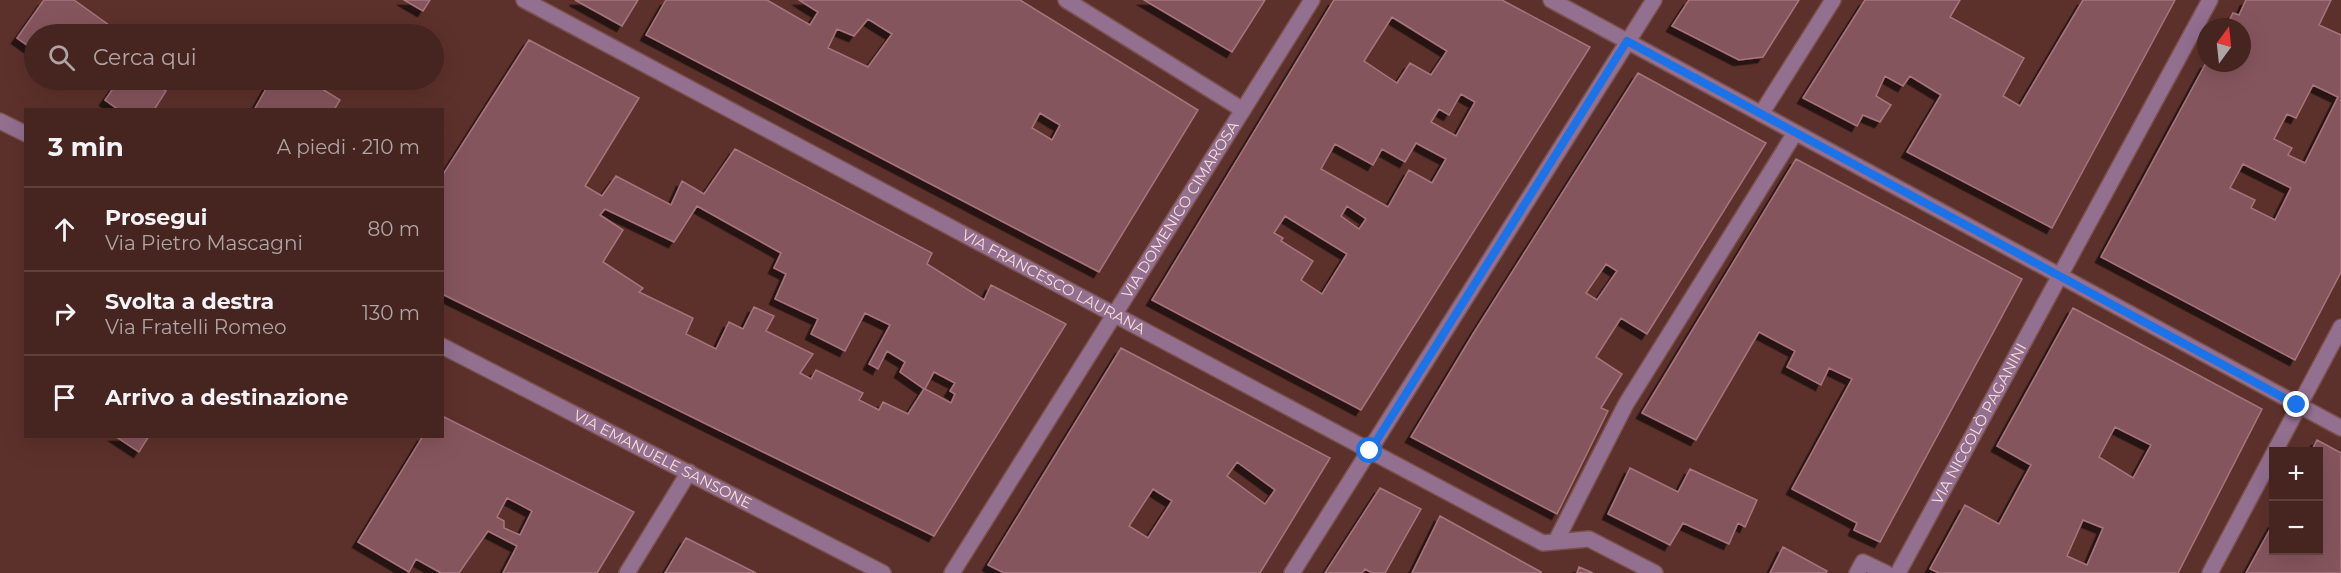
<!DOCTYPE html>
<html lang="it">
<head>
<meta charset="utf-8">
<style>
  :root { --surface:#462520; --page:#50312d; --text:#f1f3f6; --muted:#b0a5a5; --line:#5e423e }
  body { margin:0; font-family:Montserrat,sans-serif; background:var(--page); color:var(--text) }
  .controls { position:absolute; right:18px; bottom:18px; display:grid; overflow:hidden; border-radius:0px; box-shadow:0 6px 24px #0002 }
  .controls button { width:54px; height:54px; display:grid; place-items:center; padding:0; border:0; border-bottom:2px solid var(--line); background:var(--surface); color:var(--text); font:30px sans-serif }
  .compass { position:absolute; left:2197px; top:18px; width:54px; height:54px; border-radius:50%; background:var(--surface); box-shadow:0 6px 24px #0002; rotate:15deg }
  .stop { position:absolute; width:18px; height:18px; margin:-14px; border:4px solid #1a73e8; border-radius:50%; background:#fff }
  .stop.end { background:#1a73e8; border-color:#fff; box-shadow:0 2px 6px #0008 }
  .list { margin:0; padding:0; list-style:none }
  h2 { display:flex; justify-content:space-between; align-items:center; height:78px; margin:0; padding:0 24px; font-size:26px }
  h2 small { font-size:20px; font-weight:400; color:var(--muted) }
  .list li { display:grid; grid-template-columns:39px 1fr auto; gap:18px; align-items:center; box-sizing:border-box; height:84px; padding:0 24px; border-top:2px solid var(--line) }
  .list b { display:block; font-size:22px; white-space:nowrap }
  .list p { margin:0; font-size:20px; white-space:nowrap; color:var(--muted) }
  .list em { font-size:20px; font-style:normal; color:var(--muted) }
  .icon { flex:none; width:33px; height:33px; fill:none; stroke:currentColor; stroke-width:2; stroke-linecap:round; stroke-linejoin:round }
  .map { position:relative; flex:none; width:2341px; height:573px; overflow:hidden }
  .search { position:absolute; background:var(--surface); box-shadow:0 6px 24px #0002; left:24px; top:24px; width:420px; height:66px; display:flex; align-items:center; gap:15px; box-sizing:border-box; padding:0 21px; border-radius:33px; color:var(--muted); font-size:22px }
  .panel { position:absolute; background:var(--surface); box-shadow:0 6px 24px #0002; left:24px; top:108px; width:420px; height:330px; border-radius:0px }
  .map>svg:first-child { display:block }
  .building { fill:#85555d; stroke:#a7747c; stroke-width:1.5; fill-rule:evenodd; filter:url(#shadow) }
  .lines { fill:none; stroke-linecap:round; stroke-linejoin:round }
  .minor-casing { stroke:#79504a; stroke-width:18 }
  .minor { stroke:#936f90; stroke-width:15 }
  .route { stroke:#1a73e8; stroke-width:8 }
  .labels { text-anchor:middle; stroke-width:4.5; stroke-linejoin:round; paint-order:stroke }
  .street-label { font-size:15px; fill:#faddd8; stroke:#34201d }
</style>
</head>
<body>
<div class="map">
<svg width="2341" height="573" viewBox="0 0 2341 573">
  <defs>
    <filter id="shadow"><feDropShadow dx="-5.5" dy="5.5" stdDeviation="0" flood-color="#0009"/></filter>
  </defs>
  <rect width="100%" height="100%" fill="#5d312b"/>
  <!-- building -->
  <path class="building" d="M44,0H74L113,28L109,34H34V50L17,38Z
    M404,0H430L423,11Z
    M575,0H638L622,26Z
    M666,0H767L810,25L818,12L799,0H1020L1198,110L1099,272L646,35ZM868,19L892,34L868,67L828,48L837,29L854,36ZM1040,113L1060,125L1052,140L1032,128Z
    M1144,0H1265L1232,52Z
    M1334,0H1502L1590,47L1361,410L1152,300ZM1392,17L1447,51L1431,75L1410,63L1397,83L1364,61ZM1461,94L1475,102L1456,136L1431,122L1439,109L1449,115ZM1416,143L1446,159L1432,183L1409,170L1388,207L1321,169L1335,144L1373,165L1382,149L1405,162ZM1347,206L1366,219L1359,229L1341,216ZM1285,216L1347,254L1322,294L1301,280L1313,261L1281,241L1283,238L1274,233Z
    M1689,0H1799L1763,57L1739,60L1672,26Z
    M1865,0H1960L1950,17L2024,58L2003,96L2020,106L2083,0H2175L2052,228L1907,152L1941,95L1910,76L1903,86L1885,76L1876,96L1891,105L1880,122L1863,115L1857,126L1803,98Z
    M2246,0H2331L2319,25L2341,35V272L2295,360L2101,257L2206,63H2242V27H2226L2233,13L2239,15ZM2313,85L2338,97L2305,163L2288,155L2292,148L2274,139L2287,114L2296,118ZM2243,164L2291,188L2275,220L2251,208L2255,200L2230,188Z
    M529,40L639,98L585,186L602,196L616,176L671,205L682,181L704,194L735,149L932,253L927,264L984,300L991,285L1066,324L934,536L442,294V176ZM697,206L781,253L774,268L786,274L775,299L818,319L811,334L845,351L865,313L890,325L869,364L878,369L887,351L905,362L900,372L924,389L908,414L883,402L879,410L859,400L863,393L816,370L811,379L800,373L813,354L766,331L774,316L754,307L743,329L729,322L716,349L686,334L693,318L639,292L643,288L603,262L623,230L600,215L605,209L674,242ZM934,372L955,383L950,391L955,394L951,403L925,389Z
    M1638,73L1766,143L1647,334L1621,318L1596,357L1622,374L1601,408L1608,411L1557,514L1411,437L1473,334ZM1606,264L1617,271L1597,300L1586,293Z
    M119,80H149L166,91L154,110H119L105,100Z
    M271,80H308L340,100L334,110H254Z
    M1796,159L2022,279L1880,542L1854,530L1857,523L1792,489L1852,379L1829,368L1821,385L1787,367L1795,351L1759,332L1696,440L1642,413Z
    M2073,308L2262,409L2178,573H1939L1930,569L1965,505L1999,524L2031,465L1997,446ZM2115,427L2151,445L2133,478L2099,457ZM2083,520L2103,528L2087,565L2067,556Z
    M1121,348L1330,458L1260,573H1004L988,565ZM1237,462L1275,490L1265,504L1227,476ZM1153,489L1172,501L1148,538L1129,526Z
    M442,416L634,512L597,573H503L517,546L488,531L459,573H441L416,559L409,572L358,542L423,436H442ZM507,498L532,511L520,535L504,528V521L497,517Z
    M115,436H149L139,452Z
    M2317,440L2341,453V573H2246L2274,522V550H2318V452H2311Z
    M1630,468L1678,492L1690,469L1757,500L1745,527L1738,523L1729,544L1683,523L1670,545L1608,514Z
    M1380,488L1421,509L1385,573H1372L1365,569L1362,573H1325Z
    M1440,516L1541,572V573H1412Z
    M686,538L756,573H665Z
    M1783,547L1827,571L1826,573H1770Z
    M1579,567L1593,573H1577Z"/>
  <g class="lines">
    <!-- minor casing -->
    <g class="minor-casing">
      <g id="minor">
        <path id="s1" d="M524,0L1543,543L1589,539L1655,573"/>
        <path d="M1066,0L1243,110"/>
        <path d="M1551,0L2341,428"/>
        <path d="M1761,114L1833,0"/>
        <path d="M0,121L26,134"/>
        <path id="s2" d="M442,346L883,573"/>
        <path d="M1556,541L1626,404L1795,133"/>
        <path d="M627,573L689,472"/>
        <path id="s3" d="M952,573L1312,0"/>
        <path d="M1292,573L1654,0"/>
        <path d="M1857,573L1863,562L1886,573"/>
        <path id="s4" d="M1898,573L2210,0"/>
        <path d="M2210,573L2341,327"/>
      </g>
    </g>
    <!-- minor -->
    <use href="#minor" class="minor"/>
  </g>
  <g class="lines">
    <!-- route -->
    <path class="route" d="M1370,451L1627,41L2297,405"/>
  </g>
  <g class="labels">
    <!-- street labels -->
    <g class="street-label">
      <text dy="5" stroke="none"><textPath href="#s3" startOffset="429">VIA DOMENICO CIMAROSA</textPath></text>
      <text dy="5" stroke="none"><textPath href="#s1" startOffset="600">VIA FRANCESCO LAURANA</textPath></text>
      <text dy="5" stroke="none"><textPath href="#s4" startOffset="170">VIA NICCOLÒ PAGANINI</textPath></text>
      <text dy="5" stroke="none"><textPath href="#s2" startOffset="248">VIA EMANUELE SANSONE</textPath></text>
    </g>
  </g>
</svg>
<div class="controls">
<button>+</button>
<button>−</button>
</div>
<svg class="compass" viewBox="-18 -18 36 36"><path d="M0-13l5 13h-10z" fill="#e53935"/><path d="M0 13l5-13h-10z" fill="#b0a5a5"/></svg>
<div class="stop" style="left:1370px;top:451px"></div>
<div class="stop end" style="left:2297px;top:405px"></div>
<div class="search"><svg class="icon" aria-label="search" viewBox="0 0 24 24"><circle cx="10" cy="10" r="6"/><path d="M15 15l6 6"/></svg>Cerca qui</div>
<section class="panel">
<h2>3 min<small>A piedi · 210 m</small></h2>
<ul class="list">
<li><svg class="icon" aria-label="ahead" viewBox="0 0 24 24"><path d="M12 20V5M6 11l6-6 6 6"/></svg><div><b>Prosegui</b><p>Via Pietro Mascagni</p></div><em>80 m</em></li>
<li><svg class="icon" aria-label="right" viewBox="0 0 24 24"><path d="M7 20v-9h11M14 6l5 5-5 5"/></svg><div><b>Svolta a destra</b><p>Via Fratelli Romeo</p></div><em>130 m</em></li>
<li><svg class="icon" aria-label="arrive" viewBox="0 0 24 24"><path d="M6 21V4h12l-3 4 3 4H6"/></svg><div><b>Arrivo a destinazione</b></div></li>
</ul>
</section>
</div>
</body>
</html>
